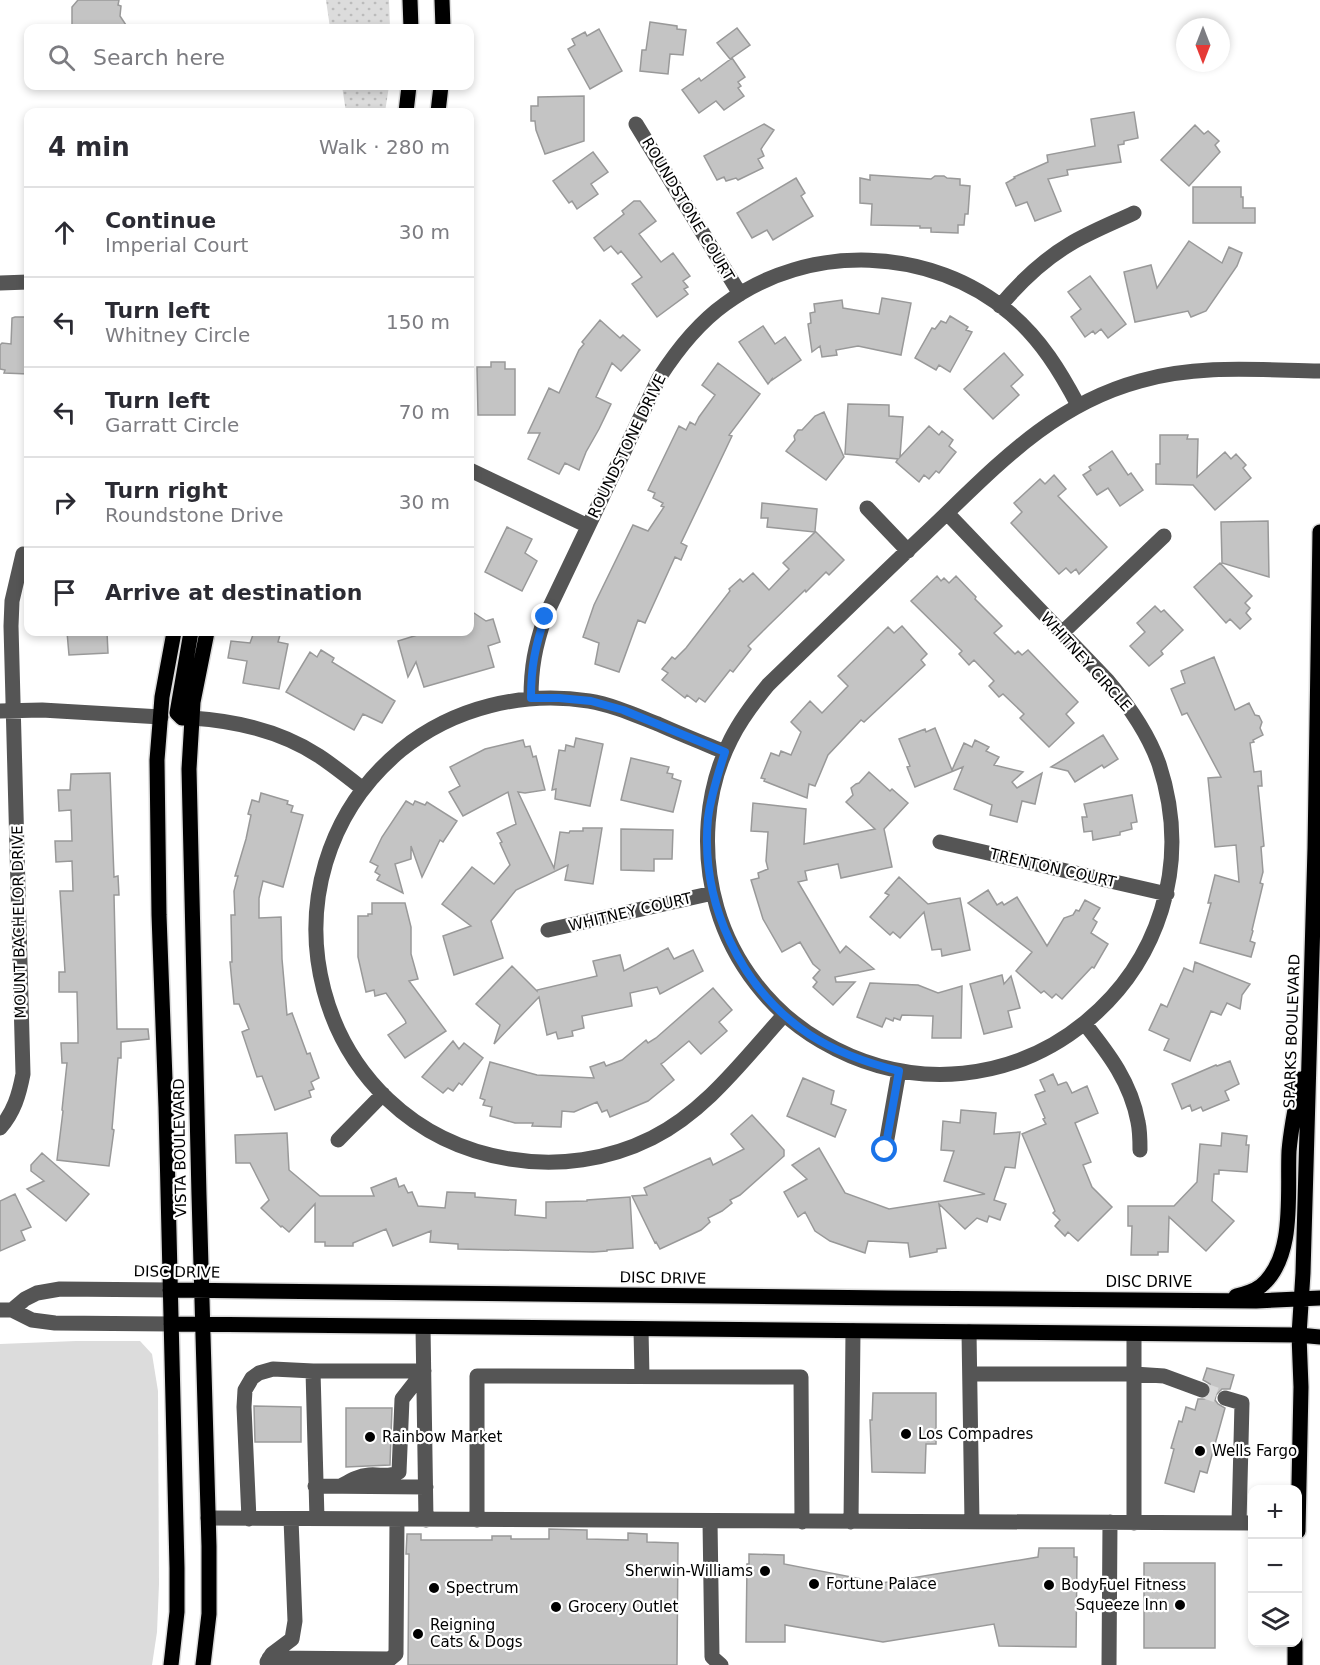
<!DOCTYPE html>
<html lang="en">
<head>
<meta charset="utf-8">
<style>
  :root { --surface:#fff; --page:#f7f7f7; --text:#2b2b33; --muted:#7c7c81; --line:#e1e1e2 }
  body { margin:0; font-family:"DejaVu Sans",sans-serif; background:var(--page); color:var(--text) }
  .controls { position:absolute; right:18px; bottom:18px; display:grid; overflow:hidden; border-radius:12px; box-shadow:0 3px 9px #0003 }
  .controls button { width:54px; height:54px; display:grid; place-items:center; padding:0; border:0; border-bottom:2px solid var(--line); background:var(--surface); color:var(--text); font:30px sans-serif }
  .compass { position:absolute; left:1176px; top:18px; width:54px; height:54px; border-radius:50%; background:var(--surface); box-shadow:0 3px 9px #0003; rotate:180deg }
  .stop { position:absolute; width:18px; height:18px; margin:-14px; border:4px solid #1a73e8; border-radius:50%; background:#fff }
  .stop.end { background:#1a73e8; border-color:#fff; box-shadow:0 2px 6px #0008 }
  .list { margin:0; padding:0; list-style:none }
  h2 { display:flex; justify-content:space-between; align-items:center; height:78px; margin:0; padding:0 24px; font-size:26px }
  h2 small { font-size:20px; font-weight:400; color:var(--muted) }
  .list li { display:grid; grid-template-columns:39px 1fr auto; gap:18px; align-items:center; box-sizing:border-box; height:90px; padding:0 24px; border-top:2px solid var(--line) }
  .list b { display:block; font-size:22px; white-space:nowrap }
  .list p { margin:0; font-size:20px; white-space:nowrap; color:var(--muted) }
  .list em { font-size:20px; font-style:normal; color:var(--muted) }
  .icon { flex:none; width:33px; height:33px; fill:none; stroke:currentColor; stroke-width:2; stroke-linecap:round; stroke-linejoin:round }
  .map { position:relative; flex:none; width:1320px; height:1665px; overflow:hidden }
  .search { position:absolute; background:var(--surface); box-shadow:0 3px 9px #0003; left:24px; top:24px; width:450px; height:66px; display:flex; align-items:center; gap:15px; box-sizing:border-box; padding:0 21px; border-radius:12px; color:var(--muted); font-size:22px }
  .panel { position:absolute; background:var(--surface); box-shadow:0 3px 9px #0003; left:24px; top:108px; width:450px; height:528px; border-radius:12px }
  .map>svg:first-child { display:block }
  .grass { fill:url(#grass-dots) }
  .park { fill:#dcdcdc }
  .building { fill:#c4c4c4; stroke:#999; stroke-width:1.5 }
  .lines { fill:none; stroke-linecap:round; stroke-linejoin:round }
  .minor-tunnel { stroke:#d9d9d9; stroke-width:15; stroke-dasharray:15 8; stroke-linecap:butt }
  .major-casing { stroke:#dbdbdb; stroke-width:18 }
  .minor { stroke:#555; stroke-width:15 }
  .major { stroke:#000; stroke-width:15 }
  .route { stroke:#1a73e8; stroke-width:8 }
  .poi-dot { fill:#000; stroke:#fff; stroke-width:2 }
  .labels { text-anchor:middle; stroke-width:4.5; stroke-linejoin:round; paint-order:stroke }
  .street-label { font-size:15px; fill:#000; stroke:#fff }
  .poi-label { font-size:15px; fill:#000; stroke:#fff; text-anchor:start }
</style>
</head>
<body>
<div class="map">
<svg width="1320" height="1665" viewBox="0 0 1320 1665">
  <defs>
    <pattern id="grass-dots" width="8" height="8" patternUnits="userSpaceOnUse" patternTransform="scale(1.5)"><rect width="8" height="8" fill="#dcdcdc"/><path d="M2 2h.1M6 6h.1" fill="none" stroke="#bbb" stroke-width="1.8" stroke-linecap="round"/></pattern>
  </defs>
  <rect width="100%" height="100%" fill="#fff"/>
  <!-- grass -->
  <path class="grass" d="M326,0H389L390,28H330Z
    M342,86H389L385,112H346Z"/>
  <!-- park -->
  <path class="park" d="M76,1341H140L152,1354L158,1391L159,1584L157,1632L152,1665H0V1344Z"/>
  <!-- building -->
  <path class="building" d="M78,0H119L118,5L121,6L120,16L128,28H72V7Z
    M650,22L677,26V29L686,30L683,55L670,54L668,74L640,71L642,50H646Z
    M737,28L750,45L730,59L717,43Z
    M599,29L622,71L590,89L568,49L575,45L572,39L585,32L587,36Z
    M732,58L745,77L738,82L741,86L738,88L744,96L724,110L716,101L699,113L682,90L699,78L701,81Z
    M584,96V141L545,154L536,130L535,121H531V106H538V97Z
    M1134,112L1138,138L1124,141V144L1118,145L1121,162L1067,170L1068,175L1048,179L1061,211L1035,221L1027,202L1016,206L1006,183L1015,178L1014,177L1048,162L1047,155L1095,146L1091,119Z
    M764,124L774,130L761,149L764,156L758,159L763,168L738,180L736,178L726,181L724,177L717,180L704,156Z
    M1195,125L1204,134L1208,131L1219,141L1215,145L1220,152L1189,186L1161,160Z
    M593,152L608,172L591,184L598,194L577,209L572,201L569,203L553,181Z
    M870,175L931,179L935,176H944L947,178L960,179V185L970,186L968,214H965L964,225H958V233L931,232V228H920V226L871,225L872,204L860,203V178L870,180Z
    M796,178L805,193L801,196L813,216L773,240L767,230L752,238L737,213Z
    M1193,187H1241V197H1243V208H1255V223H1193Z
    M634,201H640L656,221L639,234L661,262L673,253L690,276L683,281L688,287L684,289L688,294L657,317L632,284L642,277L621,251L618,254L611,246L604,251L594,238L624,214L622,211Z
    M1189,241L1222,263L1229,247L1242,253L1237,266L1206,311L1191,317L1188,311L1135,322L1124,272L1151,265L1157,288Z
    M1090,276L1126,324L1108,338L1101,329L1095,334L1093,331L1085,337L1071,317L1081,309L1068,292Z
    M882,298L911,303L901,355L858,346L836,350L837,355L822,357L820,346L812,352L808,324L811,323L810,313L815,312L814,304L842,300L843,308L879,314Z
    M950,316L968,327L966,330L972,332L950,372L939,365L936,370L915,358L932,328L935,329L941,321L946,323Z
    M15,317H28V374L4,373L5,370L0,369V345L2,343L11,344L12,318Z
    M600,320L620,338L623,335L640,350L621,371L612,363L596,397L611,404L599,429L586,452L579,470L565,463L559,474L528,459L540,433H528L549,388L559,393L579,350L584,344L582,342Z
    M763,326L775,344L785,337L801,360L772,380V379L768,384L739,342Z
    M1004,353L1023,375L1011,386L1019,395L993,419L964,389Z
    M491,362H505V369H515V415H478L477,367H491Z
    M718,363L760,394L729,435L732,436L681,543L687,546L681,560L675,557L645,623L638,620L619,672L595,664L599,643L583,637L594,605L633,525L648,531L664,507L661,506L663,503L653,498L655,493L648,490L679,426L686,430L690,422L695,425L699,417L715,395L702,385Z
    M848,404L889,405V416L903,417L900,457L929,426L939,435L942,431L953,440L949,446L956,452L939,473L936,471L929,479L924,475L919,482L896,462L898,459L845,454Z
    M824,412L844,457L826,480L786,451L795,440L794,436L798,430H802L815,416Z
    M1160,435H1188L1187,439H1198L1197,477L1225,452L1231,459L1236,454L1246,465L1243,468L1251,478L1215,510L1193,485L1156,484V464H1160Z
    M1112,451L1128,475L1131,473L1143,490L1120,506L1108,488L1097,495L1083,475L1091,470L1089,467Z
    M1054,475L1066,489L1058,496L1107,547L1079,574L1076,569L1071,573L1066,568L1059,574L1011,523L1022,512L1014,503L1040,479L1045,484Z
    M762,503L817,509L815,531L844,560L829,575L826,572L806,592L805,590L769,625L748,646L751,649L733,672L730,670L705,702L699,698L696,702L687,695L685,698L662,680L668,673L662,669L672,657L675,659L686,648L730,591L729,589L740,579L743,582L753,573L769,590L789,569L783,563L815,532L767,527L768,518H761Z
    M1268,521L1269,577L1222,563L1221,522Z
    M507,527L532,539L525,553L537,561L522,591L485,572Z
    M1220,563L1252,596L1245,603L1250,608L1246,613L1251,619L1240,629L1230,619L1226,623L1194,587Z
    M937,576L941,581L944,578L949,583L956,576L976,597L975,599L1002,626L994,633L1015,654L1018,651L1022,655L1028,650L1078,702L1066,714L1074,723L1049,747L1020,718L1024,714L1003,694L999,697L989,686L994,681L974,660L969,665L959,654L962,651L911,601Z
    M1155,606L1161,612L1164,610L1183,630L1161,651L1163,654L1149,666L1130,646L1145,632L1137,623Z
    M471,611L486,621L493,619L500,642L488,646L494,667L424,687L416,662L408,677L398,641L427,632H470V622L473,621Z
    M902,626L927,654L921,660L925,665L864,722L861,720L828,755L815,786L809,784L807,798L764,781L765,779L761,778L771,753L779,756L781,751L791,755L801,732L791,722L810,701L822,713L848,686L838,676L888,627L894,633Z
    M67,632H107L108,653L69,655Z
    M254,632L280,635L278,642L288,644L279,689L243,683L247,661L228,658L231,641L250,643Z
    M321,650L334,658L332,662L395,701L382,723L363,714L354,730L286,692L310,652L317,657Z
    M1214,657L1235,710L1249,703L1255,715L1259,716L1262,722L1260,728L1263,735L1253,740L1254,742L1250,743L1254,772L1261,771L1262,786H1258L1264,846L1261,847L1263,872L1260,883L1263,884L1252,930L1253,931L1250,941L1255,943L1251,957L1200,943L1211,903H1208L1215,875L1239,882L1236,845L1215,847L1208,778L1221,777L1187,713L1182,715L1171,689L1185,683L1181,671Z
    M935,728L952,770L964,743L972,747L975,740L989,747L986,751L999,757L994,765L1023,772L1012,782L1017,788L1042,773L1035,804L1022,801L1017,822L990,815L992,805L954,789L963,767L915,787L907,767L910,766L899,739L925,729L926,732Z
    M1103,735L1118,759L1104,768L1102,765L1075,782L1068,771L1051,767Z
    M576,738L603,744L590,806L555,799L556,789L552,790L559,750L565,751L566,745L574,747Z
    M523,740L525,747L530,746L533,757L536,756L545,790L525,793L518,792L554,868L560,832L569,833L570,831H583V828H602L593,884L565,880L568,865L516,890L491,921L503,958L454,975L443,936L471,926L442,904L472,867L494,884L510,865L500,843L502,842L497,833L516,824L508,792L463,816L449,792L460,786L450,767L485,749Z
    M631,758L669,767L667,773L673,774L672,778L681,781L673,812L621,800Z
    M869,772L890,791L892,789L908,803L884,829L892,867L841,878L838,864L805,871L807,880L798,882L840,953L846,946L874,969L835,977L836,982H855L833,1005L813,987L817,982L813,978L820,970L813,964L800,942L782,952L763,919L751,880L759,878L758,873L768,869L766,861L768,832L751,831L753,803L806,809L804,844L875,829L846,802L853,795L851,788L856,784L859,783Z
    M110,773L114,877L118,876L119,895H114L117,1029H148L149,1039L121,1042V1058H118L112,1129L114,1130L109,1166L57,1160L63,1111L62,1110L67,1063H62L61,1043H78V1034L77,992H59V972H65L60,891H73L72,861L56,862L55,841H72L71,810L59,811L58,790H70L71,774Z
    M261,793L288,801L287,804L293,806L291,812L303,815L283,887L263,881L259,898V918L281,917L282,959L287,1015L292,1013L307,1054L310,1053L319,1078L311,1082L314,1089L309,1091L311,1097L275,1110L262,1076L257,1077L242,1032L249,1029L239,1004H234L230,962H232L231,915H235L234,891L238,876H235L246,839L251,815L248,814L252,800L259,802Z
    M1132,795L1137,822L1131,823L1132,829L1120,832V835L1093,840L1092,831L1084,832L1082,817H1087L1084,804Z
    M406,801L413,805L415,801L425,805L427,802L457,821L443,842L440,840L422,877L411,846V859L395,864L403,893L377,880L380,875L375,872L378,866L370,862L382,837Z
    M621,829L673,830L672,859H654V871L621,870Z
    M899,877L928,904L960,898L970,950L942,956L941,949L932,950L924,912L900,938L893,932L890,935L870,917L889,895L885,893Z
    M988,890L997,905L1002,902L1004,905L1017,897L1047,946L1064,918L1073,915L1076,910L1079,911L1085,900L1100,908L1093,919L1097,922L1091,933L1108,944L1094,968L1092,967L1062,999L1056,994L1052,998L1044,991L1041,993L1016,971L1032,952L968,903Z
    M372,903H405L411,927V954L418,979L409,981L446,1031L405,1058L388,1035L406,1023L405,1020L386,993L375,996L374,990L366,992L358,957V916H368V914H372Z
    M668,948L674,959L693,950L703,971L660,994L657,987L630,993L632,1006L582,1016L584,1028L572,1031L573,1036L558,1039L556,1032L547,1035L539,997L494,1044L500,1025L476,1004L512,966L537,991V990L597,976L593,961L620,955L624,971Z
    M1195,962L1250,984L1242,995L1240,1009L1227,1003L1221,1015L1211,1011L1190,1061L1164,1050L1169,1039L1149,1030L1161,1004L1167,1007L1184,968L1193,972Z
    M1002,975L1004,984L1011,976L1020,1008L1008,1011L1012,1027L984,1034L970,984Z
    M870,983L918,985L938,993L962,986L961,1038H932L933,1016L902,1015L900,1020L894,1018L893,1021L886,1018L882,1027L857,1017Z
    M713,988L732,1010L719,1022L727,1031L701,1054L689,1041L664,1062L661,1064L674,1080L648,1101L610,1117L607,1110L602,1112L597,1102L574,1112L562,1111L561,1127L532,1126L533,1123H515L490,1116L492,1107L483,1105L485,1100L480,1098L490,1062L537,1075L594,1078L590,1067L604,1062L606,1066L622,1060L646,1040L648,1043L656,1038Z
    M453,1041L459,1049L464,1043L483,1058L462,1085L459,1083L453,1091L448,1088L443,1093L422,1077Z
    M1230,1061L1239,1084L1225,1091L1229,1100L1203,1111L1201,1107L1192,1111L1190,1105L1182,1109L1172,1084L1216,1065L1217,1066Z
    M1053,1074L1058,1085L1066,1082L1067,1083L1072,1093L1087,1086L1098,1113L1075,1123L1091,1162L1083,1165L1092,1187L1112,1207L1078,1241L1068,1232L1065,1236L1055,1226L1060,1220L1053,1213L1055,1211L1022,1134L1046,1124L1043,1119L1045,1118L1035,1095L1045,1091L1040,1080Z
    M803,1078L834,1091L831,1104L846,1110L835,1137L787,1116Z
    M961,1110L996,1113L994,1134L1020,1132L1015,1168L1005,1167L994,1200L1006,1204L1000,1220L989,1216L987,1222L977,1218L965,1229L939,1204L946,1248L937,1249V1252L910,1257L908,1243L868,1241L865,1253L830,1241L815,1231L805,1212L798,1217L784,1192L807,1179L792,1165L819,1148L845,1193L889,1209L985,1194L944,1181L954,1151L941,1150L943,1121L960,1123Z
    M752,1115L784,1150V1156L740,1195L730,1200L732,1203L722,1211L708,1218L710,1222L701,1230L660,1249L656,1242L655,1243L632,1196L647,1195L644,1188L710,1158L713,1165L744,1149L731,1134Z
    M287,1133L289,1170L320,1196H374L371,1188L396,1178L399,1187L404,1185L408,1193L412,1192L418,1206L445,1208L447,1192L475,1193V1197L516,1200L515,1215L546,1218V1202L587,1201V1200L630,1197L633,1248L607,1250V1251L593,1252L458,1249V1244L430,1242L431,1231L393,1246L386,1229L353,1243V1246H325V1242H315V1204L289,1232L282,1226L281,1227L261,1208L269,1200L250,1163H236L235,1135Z
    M1222,1133L1247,1136L1246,1145H1249L1247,1172L1219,1170V1174H1214L1212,1201L1234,1221L1206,1251L1169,1217L1168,1252H1158V1255H1131L1132,1226H1128V1206H1174L1197,1182L1200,1144L1221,1146Z
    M42,1153L89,1194L66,1221L27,1189L44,1181L31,1171V1165Z
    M15,1194L31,1227L21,1231L25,1240L0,1251V1201Z
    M1207,1368L1234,1375L1230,1389H1222L1216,1395L1215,1400L1218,1404L1225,1408L1207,1473L1200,1471L1194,1492L1165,1483L1174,1449L1171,1448L1179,1421L1182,1422L1186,1407L1195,1410L1198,1399H1204L1209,1397L1211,1393L1210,1384L1203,1380Z
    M873,1393H936V1444H926L925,1473L872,1472L870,1420H872Z
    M254,1406L301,1407V1442H255Z
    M346,1408H392L390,1465L346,1467Z
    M549,1529L587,1530V1539L628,1540V1533L647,1534V1542L678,1543L677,1665H408L409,1554H406L407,1534H421V1540H492V1536H511V1539H549Z
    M1039,1548H1074V1557H1077L1076,1647L999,1646L994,1624L883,1642L785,1625V1642H746L747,1564H749V1554L784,1555V1564L882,1583L1038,1557Z
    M1144,1563H1215V1648H1144Z"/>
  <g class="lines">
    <!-- minor-tunnel -->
    <path class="minor-tunnel" d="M1202,1390L1225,1398"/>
    <!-- major casing -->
    <g class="major-casing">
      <path id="major" d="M410,0L411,28
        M442,0L443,28
        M406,112L409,86
        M438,112L441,86
        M191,632L177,713L182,718H192
        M170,1290L890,1298L1256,1301L1320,1298
        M1236,1296C1245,1294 1253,1292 1261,1286C1296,1257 1287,1192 1289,1151C1291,1127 1296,1103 1301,1079
        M171,1324L1299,1335L1320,1337
        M1298,1531L1301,1387L1299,1335L1303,1273L1315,848L1320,532
        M171,1665L177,1612V1568L166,1107L159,915L157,760L162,697L174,632
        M203,1665L209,1614V1546L199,1195L189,769L193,702L207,632
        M1295,1665V1642"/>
    </g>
    <!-- minor -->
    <path class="minor" d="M636,124L740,294
      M0,283L28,282
      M1000,306C1021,281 1043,260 1070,244C1090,232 1113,223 1134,213
      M470,470L588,526
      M867,508L908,551
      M947,513L1108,681C1129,706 1148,733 1159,764C1227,971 1010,1151 821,1041C771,1012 733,963 717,908C701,853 705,790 731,739C741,719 754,702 768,685C820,635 872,584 925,534C992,471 1048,406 1140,381C1198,364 1260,370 1320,371
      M1062,633L1164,536
      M531,698C531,667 535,647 545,617L659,378C677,350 697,324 725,304C808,242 932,246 1011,314C1041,340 1060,371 1078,405
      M0,711L42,710L161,717
      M192,718C237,721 281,731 319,756C334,766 349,778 363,789
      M725,752C703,743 680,734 658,724C635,715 613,705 589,701C523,691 454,707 401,750C248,877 312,1127 510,1159C558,1167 608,1160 652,1138C706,1111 744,1059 784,1015
      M940,842L1167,894
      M548,930L713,893
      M1085,1024C1109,1054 1131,1083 1138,1122C1140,1131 1140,1141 1140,1150
      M0,1128C14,1112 19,1095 23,1074L11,626L12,601L23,554
      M338,1140L383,1094
      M885,1150L899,1071
      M0,1310H12L32,1320L55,1323L171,1324
      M12,1310L25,1299L37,1293L60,1289L170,1290
      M423,1327L426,1520
      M641,1329L642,1377
      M969,1332L972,1522
      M313,1371L317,1519
      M970,1374H1134L1164,1376L1202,1390
      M1225,1398L1242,1403L1239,1523
      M315,1486L426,1487
      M341,1486C350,1481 358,1476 369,1475C380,1474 390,1478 399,1472L402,1399L424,1371
      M208,1518L1252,1523
      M249,1519L244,1407L245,1390L252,1378L259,1373L273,1369L313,1371H424
      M477,1520V1376L801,1377L802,1522
      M710,1521L712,1657L721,1665
      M851,1522L853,1331
      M1134,1523V1334
      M269,1658L390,1659L396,1654L397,1520
      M267,1662L272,1654L292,1639L295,1621L291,1519
      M1109,1665L1110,1522"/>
    <!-- major -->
    <use href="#major" class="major"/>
  </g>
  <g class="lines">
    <!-- route -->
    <path class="route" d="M545,617C535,647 531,667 531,698H559L591,701L623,710L725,752C718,774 711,795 708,818C700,902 740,989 810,1035C838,1053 867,1063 899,1071L885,1150"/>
  </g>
  <!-- markers -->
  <g class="poi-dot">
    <circle cx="906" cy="1434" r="6"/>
    <circle cx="370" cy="1437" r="6"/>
    <circle cx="1200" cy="1451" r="6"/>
    <circle cx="765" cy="1571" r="6"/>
    <circle cx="814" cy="1584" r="6"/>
    <circle cx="1049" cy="1585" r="6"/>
    <circle cx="434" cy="1588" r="6"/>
    <circle cx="1180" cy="1605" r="6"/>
    <circle cx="556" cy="1607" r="6"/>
    <circle cx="418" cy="1634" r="6"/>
  </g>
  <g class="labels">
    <!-- street labels -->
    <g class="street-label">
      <text transform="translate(688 209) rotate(59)" y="5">ROUNDSTONE COURT</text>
      <text transform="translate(627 446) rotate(-64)" y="5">ROUNDSTONE DRIVE</text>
      <text transform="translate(1086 662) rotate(48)" y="5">WHITNEY CIRCLE</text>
      <text transform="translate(1053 868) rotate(13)" y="5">TRENTON COURT</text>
      <text transform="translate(630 912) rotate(-13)" y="5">WHITNEY COURT</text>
      <text transform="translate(19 922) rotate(-91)" y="5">MOUNT BACHELOR DRIVE</text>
      <text transform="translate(1292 1031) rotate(-88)" y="5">SPARKS BOULEVARD</text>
      <text transform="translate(180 1148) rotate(-91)" y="5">VISTA BOULEVARD</text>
      <text transform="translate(177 1272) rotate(1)" y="5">DISC DRIVE</text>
      <text transform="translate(663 1278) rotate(1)" y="5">DISC DRIVE</text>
      <text x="1149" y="1287">DISC DRIVE</text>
    </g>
    <!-- poi labels -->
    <g class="poi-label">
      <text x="918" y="1439">Los Compadres</text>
      <text x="382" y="1442">Rainbow Market</text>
      <text x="1212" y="1456">Wells Fargo</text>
      <text x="753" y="1576" text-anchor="end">Sherwin-Williams</text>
      <text x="826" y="1589">Fortune Palace</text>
      <text x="1061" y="1590">BodyFuel Fitness</text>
      <text x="446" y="1593">Spectrum</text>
      <text x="1168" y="1610" text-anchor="end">Squeeze Inn</text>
      <text x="568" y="1612">Grocery Outlet</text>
      <text x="430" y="1630">Reigning<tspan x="430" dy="17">Cats &amp; Dogs</tspan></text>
    </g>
  </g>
</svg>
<div class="controls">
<button>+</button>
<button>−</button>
<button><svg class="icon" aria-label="layers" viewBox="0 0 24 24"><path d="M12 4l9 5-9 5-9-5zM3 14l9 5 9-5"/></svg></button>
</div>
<svg class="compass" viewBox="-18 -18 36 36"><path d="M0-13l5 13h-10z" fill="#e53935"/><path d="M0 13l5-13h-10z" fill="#7c7c81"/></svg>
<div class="stop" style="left:885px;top:1150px"></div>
<div class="stop end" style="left:545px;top:617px"></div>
<div class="search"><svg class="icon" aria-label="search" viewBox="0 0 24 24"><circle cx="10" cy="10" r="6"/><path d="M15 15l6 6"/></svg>Search here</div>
<section class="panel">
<h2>4 min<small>Walk · 280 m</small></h2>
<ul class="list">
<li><svg class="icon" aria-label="ahead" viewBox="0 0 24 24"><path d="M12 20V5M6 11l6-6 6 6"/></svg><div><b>Continue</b><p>Imperial Court</p></div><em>30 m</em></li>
<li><svg class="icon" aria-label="left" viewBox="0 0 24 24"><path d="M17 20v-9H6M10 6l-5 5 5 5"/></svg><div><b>Turn left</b><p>Whitney Circle</p></div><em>150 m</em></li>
<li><svg class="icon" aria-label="left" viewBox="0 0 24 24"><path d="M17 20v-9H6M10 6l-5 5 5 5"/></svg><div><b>Turn left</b><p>Garratt Circle</p></div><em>70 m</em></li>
<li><svg class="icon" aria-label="right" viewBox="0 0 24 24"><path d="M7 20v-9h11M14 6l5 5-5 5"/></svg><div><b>Turn right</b><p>Roundstone Drive</p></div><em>30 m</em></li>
<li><svg class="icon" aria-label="arrive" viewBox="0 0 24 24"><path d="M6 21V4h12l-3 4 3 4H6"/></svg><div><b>Arrive at destination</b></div></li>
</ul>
</section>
</div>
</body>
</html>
